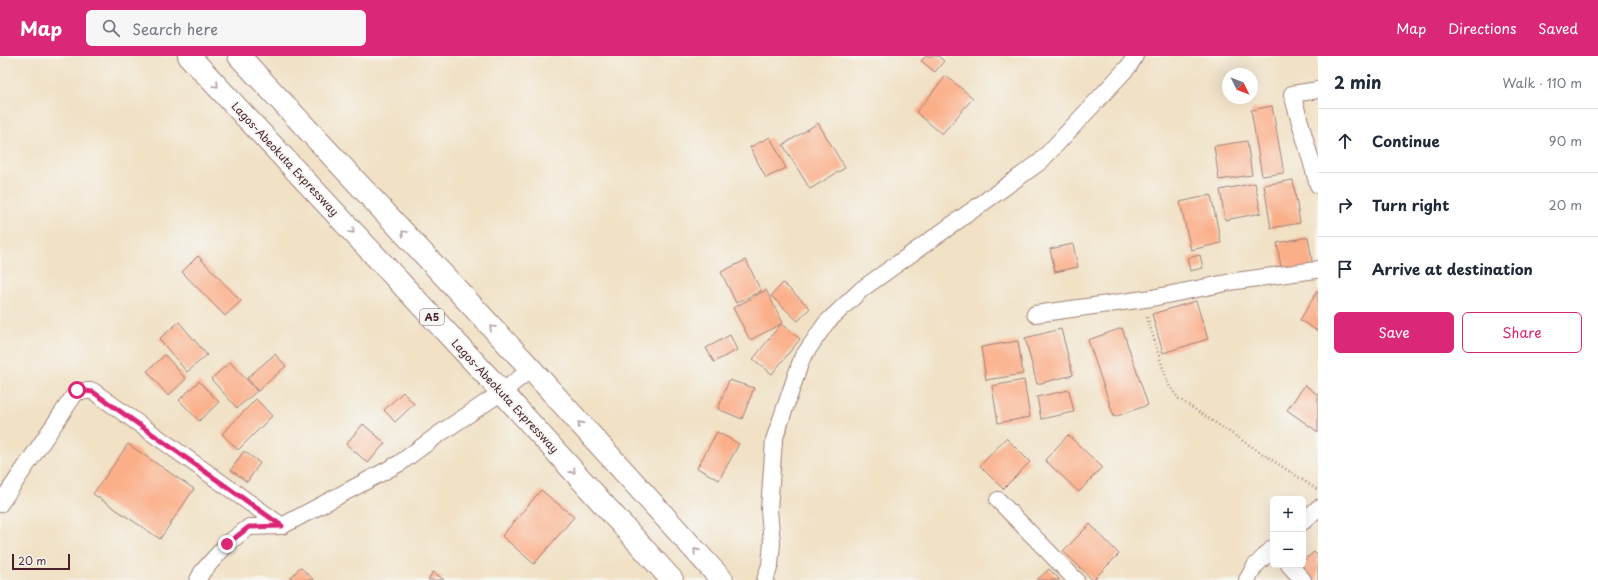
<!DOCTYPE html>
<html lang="en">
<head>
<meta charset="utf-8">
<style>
  :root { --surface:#fff; --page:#f6f6f7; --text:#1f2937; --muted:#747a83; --line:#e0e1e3; --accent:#db2777 }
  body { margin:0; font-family:"Playpen Sans",sans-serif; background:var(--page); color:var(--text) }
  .controls { position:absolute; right:12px; bottom:12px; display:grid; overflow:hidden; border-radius:6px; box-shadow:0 4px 16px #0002 }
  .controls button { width:36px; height:36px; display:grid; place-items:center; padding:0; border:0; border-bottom:1px solid var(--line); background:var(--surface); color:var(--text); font:20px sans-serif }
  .compass { position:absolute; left:1222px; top:12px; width:36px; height:36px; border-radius:50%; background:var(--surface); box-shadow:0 4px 16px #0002; rotate:132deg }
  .scale { position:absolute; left:12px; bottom:10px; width:58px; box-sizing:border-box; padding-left:4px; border:2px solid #4a1f2b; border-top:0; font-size:11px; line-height:14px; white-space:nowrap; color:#4a1f2b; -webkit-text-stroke:3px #f6f6f2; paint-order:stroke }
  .stop { position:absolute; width:12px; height:12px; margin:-9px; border:3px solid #db2777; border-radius:50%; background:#fff }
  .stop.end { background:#db2777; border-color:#fff; box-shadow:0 1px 4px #0008 }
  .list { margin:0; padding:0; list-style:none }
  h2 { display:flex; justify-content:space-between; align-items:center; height:52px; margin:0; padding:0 16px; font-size:17px }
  h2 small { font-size:13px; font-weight:400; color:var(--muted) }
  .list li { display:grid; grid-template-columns:26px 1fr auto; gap:12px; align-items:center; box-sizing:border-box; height:64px; padding:0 16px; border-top:1px solid var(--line) }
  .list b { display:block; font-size:15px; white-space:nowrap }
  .list em { font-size:13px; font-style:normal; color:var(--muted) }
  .actions { display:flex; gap:8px; padding:12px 16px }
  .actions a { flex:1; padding:9px 0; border:1px solid var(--accent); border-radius:6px; text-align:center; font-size:14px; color:var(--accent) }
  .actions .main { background:var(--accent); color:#fff }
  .icon { flex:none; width:22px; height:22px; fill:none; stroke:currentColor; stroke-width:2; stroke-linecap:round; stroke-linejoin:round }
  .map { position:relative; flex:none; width:1318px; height:524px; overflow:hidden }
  header { display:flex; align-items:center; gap:24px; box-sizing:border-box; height:56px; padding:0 20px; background:var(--accent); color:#fff }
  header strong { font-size:19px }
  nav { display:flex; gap:22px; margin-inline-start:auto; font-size:14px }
  .search { width:280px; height:36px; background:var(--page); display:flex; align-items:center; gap:10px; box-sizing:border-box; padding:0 14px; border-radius:6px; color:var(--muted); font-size:15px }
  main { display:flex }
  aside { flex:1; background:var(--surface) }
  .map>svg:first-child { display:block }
  .building { fill:#fbaf89 }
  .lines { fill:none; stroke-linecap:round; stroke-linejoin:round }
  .street-casing { stroke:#9e8078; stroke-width:18 }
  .highway-casing { stroke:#9e8078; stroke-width:24 }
  .path { stroke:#9e8078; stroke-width:2.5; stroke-dasharray:1 3; stroke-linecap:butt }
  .street { stroke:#fff; stroke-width:16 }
  .highway { stroke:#fff; stroke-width:22 }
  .oneway { stroke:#ae9aa0 }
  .route { stroke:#db2777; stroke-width:5 }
  .labels { text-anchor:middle; stroke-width:4; stroke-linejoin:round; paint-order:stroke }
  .shield { fill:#f6f6f2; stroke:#7e6067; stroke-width:1 }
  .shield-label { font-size:10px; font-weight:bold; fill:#4a1f2b }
  .street-label { font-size:11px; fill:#4a1f2b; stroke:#f6f6f2 }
</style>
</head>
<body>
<header>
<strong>Map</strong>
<div class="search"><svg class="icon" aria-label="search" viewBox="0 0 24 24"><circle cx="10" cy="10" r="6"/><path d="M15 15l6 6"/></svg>Search here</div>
<nav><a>Map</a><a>Directions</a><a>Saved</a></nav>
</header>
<main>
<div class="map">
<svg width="1318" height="524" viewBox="0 0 1318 524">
  <rect width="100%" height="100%" fill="#f6f6f2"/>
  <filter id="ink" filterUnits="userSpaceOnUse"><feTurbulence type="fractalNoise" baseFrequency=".025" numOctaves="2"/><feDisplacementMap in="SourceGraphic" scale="8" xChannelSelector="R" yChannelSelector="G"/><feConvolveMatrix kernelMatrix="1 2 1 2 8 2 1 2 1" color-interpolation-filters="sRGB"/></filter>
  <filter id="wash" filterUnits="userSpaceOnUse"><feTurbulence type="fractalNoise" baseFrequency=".012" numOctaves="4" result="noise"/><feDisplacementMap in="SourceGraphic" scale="16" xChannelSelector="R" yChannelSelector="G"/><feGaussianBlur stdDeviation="0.9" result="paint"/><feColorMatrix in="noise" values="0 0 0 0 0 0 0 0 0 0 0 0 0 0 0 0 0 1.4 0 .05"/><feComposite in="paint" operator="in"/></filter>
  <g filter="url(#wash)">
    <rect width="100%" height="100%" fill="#f1e1c5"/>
    <g id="blocks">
      <!-- building -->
      <path class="building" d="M926,0H938L944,5L935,16L921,5Z
        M946,20L973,42L942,78L916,56Z
        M1272,50L1284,117L1262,120L1251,54Z
        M818,67L845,112L810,133L783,89Z
        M770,81L786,112L766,122L750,91Z
        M1247,85L1252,119L1219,124L1214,90Z
        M1293,124L1300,167L1271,172L1264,129Z
        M1255,127L1261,157L1225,164L1220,134Z
        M1211,139L1221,187L1191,194L1180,146Z
        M1308,181L1313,211L1282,217L1277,187Z
        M1073,188L1078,211L1055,216L1050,193Z
        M1200,199L1203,212L1190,215L1187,202Z
        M198,200L241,245L225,260L182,216Z
        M746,204L761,235L736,247L721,216Z
        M783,227L810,252L798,265L771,240Z
        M766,234L783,267L750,284L733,252Z
        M1318,234V275L1300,264Z
        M1196,245L1208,283L1163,297L1152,258Z
        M179,266L207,299L187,316L159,283Z
        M781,268L800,283L772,318L753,303Z
        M1122,272L1148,349L1114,361L1088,284Z
        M1061,273L1073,319L1037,328L1025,282Z
        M730,279L737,294L714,306L706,292Z
        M1018,285L1023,318L986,324L981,291Z
        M275,298L286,310L258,335L247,322Z
        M165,299L186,323L168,340L147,315Z
        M230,306L257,335L237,352L211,323Z
        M729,324L754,332L742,363L718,353Z
        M1024,324L1030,361L998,367L992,330Z
        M199,325L219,346L199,365L179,344Z
        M1305,329L1318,339V376L1287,354Z
        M1069,334L1074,356L1041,363L1037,341Z
        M403,336L414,348L395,366L384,354Z
        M256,343L272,360L238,394L222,378Z
        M363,368L385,387L368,407L346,388Z
        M717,376L739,388L719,424L697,412Z
        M1068,379L1102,411L1079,436L1045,404Z
        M1006,382L1030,406L1003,433L980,410Z
        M128,388L194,433L160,483L93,438Z
        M244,395L260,407L247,426L231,414Z
        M541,434L574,461L534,508L502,480Z
        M1090,468L1119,498L1093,524L1063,495Z
        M1314,496L1318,500V524H1310L1298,509H1303V505Z
        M300,511L314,524H289Z
        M1049,513L1060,524H1037Z
        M433,516L444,524H428Z"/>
    </g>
  </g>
  <g filter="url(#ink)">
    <use href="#blocks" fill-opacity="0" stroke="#9e8078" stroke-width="1"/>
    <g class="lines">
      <!-- street casing -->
      <g class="street-casing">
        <path id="street" d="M1318,34L1292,38L1318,129
          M1035,258L1152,242L1236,225L1316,214L1318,213
          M998,444L1076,524
          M0,448L77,335H93L282,470
          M1303,466L1318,452
          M1289,509L1303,524
          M198,524L202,516L227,488L249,471L282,470L400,407L439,378L502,336L531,313
          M765,524L770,509L772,487L769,454L774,384L802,302L826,267L862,233L1040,106L1129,10L1135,0
          M1247,524L1255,510L1273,492"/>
      </g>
      <!-- highway casing -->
      <g class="highway-casing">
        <path id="highway" d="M189,0L502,336L672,524
          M239,0L531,313L722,524"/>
      </g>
      <!-- path -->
      <path class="path" d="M1147,261L1168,328L1179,343L1318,434"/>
      <!-- street -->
      <use href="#street" class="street"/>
      <!-- highway -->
      <use href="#highway" class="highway"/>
    </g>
    <!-- one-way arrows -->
    <defs><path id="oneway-chevron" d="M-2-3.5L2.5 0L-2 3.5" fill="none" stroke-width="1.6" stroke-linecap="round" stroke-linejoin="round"/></defs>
    <g class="oneway">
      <use href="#oneway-chevron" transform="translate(216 29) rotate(47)"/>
      <use href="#oneway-chevron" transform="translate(352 175) rotate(47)"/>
      <use href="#oneway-chevron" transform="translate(404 177) rotate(-133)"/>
      <use href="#oneway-chevron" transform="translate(492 272) rotate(-133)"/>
      <use href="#oneway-chevron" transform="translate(580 368) rotate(-132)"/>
      <use href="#oneway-chevron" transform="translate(573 415) rotate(48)"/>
      <use href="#oneway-chevron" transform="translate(696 495) rotate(-132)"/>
    </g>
  </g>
  <g class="lines" filter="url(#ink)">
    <!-- route -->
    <path class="route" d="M77,334L93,336L282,470L249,471L227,488"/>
  </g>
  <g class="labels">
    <!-- shield labels -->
    <rect class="shield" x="420" y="253" width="24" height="16" rx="3"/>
    <g class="shield-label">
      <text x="432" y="265">A5</text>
    </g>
    <!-- street labels -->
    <g class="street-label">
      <text transform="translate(285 103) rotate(47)" y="4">Lagos-Abeokuta Expressway</text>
      <text transform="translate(505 340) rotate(47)" y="4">Lagos-Abeokuta Expressway</text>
    </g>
  </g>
</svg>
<div class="controls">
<button>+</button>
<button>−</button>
</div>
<svg class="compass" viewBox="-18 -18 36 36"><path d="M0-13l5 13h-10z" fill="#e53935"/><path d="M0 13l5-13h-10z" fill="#747a83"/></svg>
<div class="scale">20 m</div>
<div class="stop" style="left:77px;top:334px"></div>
<div class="stop end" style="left:227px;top:488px"></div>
</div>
<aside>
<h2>2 min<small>Walk · 110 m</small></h2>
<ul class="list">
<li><svg class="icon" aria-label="ahead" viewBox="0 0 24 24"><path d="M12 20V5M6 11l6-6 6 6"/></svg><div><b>Continue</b></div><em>90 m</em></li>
<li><svg class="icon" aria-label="right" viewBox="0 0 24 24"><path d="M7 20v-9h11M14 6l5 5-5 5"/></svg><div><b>Turn right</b></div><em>20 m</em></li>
<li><svg class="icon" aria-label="arrive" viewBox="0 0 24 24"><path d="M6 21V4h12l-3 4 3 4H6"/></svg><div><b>Arrive at destination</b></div></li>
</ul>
<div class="actions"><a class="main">Save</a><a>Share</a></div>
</aside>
</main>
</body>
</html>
